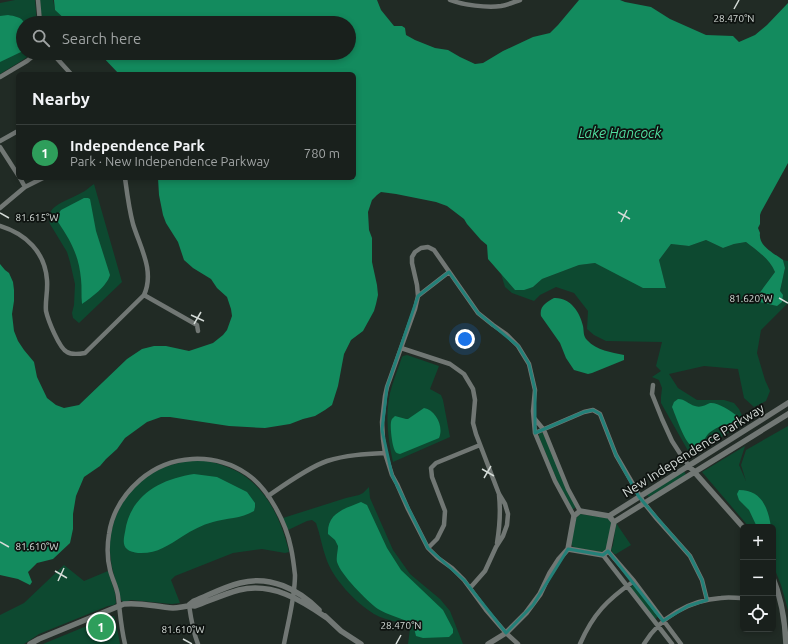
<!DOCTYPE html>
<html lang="en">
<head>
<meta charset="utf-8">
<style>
  :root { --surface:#19201c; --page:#262d29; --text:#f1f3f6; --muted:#9fa3a3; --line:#373e3b; --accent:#0f766e }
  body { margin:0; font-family:Ubuntu,sans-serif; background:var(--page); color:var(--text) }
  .controls { position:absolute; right:12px; bottom:12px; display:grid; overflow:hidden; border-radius:6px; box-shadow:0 2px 6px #0003 }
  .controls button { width:36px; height:36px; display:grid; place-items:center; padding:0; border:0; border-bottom:1px solid var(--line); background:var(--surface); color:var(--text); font:20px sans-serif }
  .you { position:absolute; left:465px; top:339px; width:14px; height:14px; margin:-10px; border:3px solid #fff; border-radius:50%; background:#1a73e8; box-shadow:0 0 0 6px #1a73e833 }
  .badge { display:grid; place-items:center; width:26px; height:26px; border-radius:50%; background:var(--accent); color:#fff; font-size:13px; font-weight:700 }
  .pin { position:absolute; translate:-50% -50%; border:2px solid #fff; box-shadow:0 1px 4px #0006 }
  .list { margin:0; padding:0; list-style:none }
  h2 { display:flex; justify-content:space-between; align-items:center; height:52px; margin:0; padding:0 16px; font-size:17px }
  h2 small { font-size:13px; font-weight:400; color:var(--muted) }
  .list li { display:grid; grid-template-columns:26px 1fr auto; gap:12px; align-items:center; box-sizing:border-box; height:56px; padding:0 16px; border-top:1px solid var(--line) }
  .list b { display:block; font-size:15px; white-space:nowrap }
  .list p { margin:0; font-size:13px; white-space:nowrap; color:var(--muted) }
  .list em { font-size:13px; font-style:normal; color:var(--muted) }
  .icon { flex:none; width:22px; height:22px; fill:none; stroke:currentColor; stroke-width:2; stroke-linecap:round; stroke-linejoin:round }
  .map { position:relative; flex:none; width:788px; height:644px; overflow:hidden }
  .search { position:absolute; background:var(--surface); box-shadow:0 2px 6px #0003; left:16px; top:16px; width:340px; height:44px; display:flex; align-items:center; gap:10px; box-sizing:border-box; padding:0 14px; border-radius:22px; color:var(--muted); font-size:15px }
  .panel { position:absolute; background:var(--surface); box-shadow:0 2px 6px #0003; left:16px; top:72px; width:340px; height:108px; border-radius:6px }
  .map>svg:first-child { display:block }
  .green { fill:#0d4930 }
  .water { fill:#138b5e }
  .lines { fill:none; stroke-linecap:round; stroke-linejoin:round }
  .minor { stroke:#717774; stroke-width:4.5 }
  .tertiary { stroke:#717774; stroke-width:5.5 }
  .marked { fill:none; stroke:#238078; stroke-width:3; stroke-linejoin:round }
  .ticks { fill:none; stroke:#d4dbd7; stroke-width:1.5 }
  .labels { text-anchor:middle; stroke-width:3.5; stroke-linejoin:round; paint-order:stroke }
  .street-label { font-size:13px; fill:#d4dbd7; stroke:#0e1310 }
  .water-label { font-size:14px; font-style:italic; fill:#50dd9f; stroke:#0e1310 }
  .ticks-label { font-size:10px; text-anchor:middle; fill:#d4dbd7; stroke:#0e1310; stroke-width:3.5; stroke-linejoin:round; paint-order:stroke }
</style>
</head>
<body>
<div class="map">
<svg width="788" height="644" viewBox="0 0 788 644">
  <rect width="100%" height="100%" fill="#212b25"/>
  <!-- green -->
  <path class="green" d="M15,0H35L37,23H23V53H33L18,63L0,74V3Z
    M40,0H53L55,10L69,23H42Z
    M94,184L122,282L79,323L73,318L72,313L74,305L75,284L70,262L67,252L50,224C44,205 68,201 81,193C86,191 89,187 94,184Z
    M706,240L723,248L734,244L746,242C756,250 770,259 775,272L758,295L757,302L780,291L785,268L783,260L788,261V303L761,330L757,353L765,380L770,391L766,401L754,407L744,398L738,369L704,366L669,374L678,388L697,400H724L734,403L739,409L745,422L691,456L661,403V397L662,388L659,380L652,377L661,371L656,366L662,342L606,341L594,335L587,329L588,311L574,293L556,287L540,295L534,301L512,293L505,287L501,274L515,290L533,287L542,279L579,265L595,263L666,288L659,260L671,244L689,246Z
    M407,355L439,366L430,389L441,395L443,400L450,437L393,462C388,439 385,417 390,393C393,381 398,369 402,357L403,356Z
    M788,426V610L781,585L773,565V527H749L702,472L745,446L739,465L746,481L741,465L746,450Z
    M541,432L543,433L576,507L572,510L562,492L539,437V434Z
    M188,461C194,461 200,461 206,461C213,462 220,464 227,467C263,480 281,517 289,552L285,553L262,549L233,553L175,576L171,580L180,603L172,604L131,600L125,602H123L121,600C118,587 113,575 111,561C105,526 124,487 156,471C166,466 176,463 188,461Z
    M684,471L686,475L649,497L647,495Z
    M369,487L370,498L393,550L410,574L440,599L450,611L463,644H408L410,629L409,625C405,623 401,623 397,622C389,620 381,618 374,614C355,602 333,579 326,558C322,547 320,534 316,523L312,520L307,521L288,530L283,518L346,498L359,495L363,493Z
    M580,514L607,518L611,521V524L607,549L602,553L574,548L571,544L576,518Z
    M616,523L631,545L616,554H614L611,550L613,545Z
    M64,565L84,581L108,571L115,593L116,603L114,605L108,606L39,634L24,644H0V615L24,603Z
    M633,585L635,586L658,616L655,620L630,588Z
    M111,616H114L115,618L120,644H43Z"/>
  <!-- water -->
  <path class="water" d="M54,0H377L381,10L394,26H402L405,28L406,35L415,40L435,48L448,50L460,57L475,64L483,63L503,51L533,37L550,33L558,25L579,0H620L625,2L651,7L670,19L706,35L733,36L739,42L755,35L767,25L788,3V163L761,212L760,215V224L758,228L760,233C758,246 774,253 783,260L785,268L780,291L783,295L782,302L777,306L756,301L758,295L775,272C770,259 756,250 746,242L734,244L723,248L706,240L689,246L671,244L659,260L666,288H643L595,263L579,265L542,279L533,287L524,290H515L488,259L487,245L481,240L467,224L464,219L447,206L436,202L396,194L381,192L377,195L372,200L368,212L369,230L372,238V262L377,285L378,295L376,304L374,311L363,331L351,340L344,354L338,386L332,405L325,410L315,416L303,419L290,424L265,428L229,426L170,417H161L147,422L125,438L117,449L106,459L100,466L84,477L76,496L73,514V529L70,543L53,559L37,563L28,572L32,582L30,585L18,579L0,575V264L5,270L9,273L13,282L14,290V301L12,314L14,331L18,341L24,350L34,362L37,377L47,398L56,405L64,408L79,405L127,359L142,349L154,346H166L189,351L213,343L223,335L227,330L232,316L231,309L227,297L217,288L211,279L193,268L184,260L178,242L166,223L163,215L159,195L158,178H354V74H119L99,53H349V23H69L55,10Z
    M8,15C14,16 22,17 24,23H23V50L21,52L0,62V16Z
    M84,198H88L90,199L96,231L110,275C107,286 91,298 82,304C81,296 82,287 81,279C79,256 71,241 58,222V219L55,214L59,213L61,210Z
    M554,298C570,297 580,312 583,326C584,331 583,336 587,340C597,351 611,352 624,355V360L592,373L588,374L574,370L566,358L560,343L541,316C539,306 547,302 554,298Z
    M678,399C685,399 688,404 695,406C701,408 705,405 710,403C717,402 731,411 736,415C737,426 722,424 715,429C713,430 710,432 708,434C704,439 700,449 691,445C685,443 675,414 672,407L674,402Z
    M424,408C436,410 444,427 439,438L400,454C397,453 396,453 395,451C392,446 390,427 391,422C392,418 392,419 395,416L406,419H408Z
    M194,474L217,477L247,492L255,503V507L254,511C241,519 226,518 213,522C202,525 192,530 183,536C167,546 157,554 138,553C134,552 130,552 127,549C122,545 124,537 125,532C130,495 161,479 194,474Z
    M739,490C762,490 768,508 771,527H757L749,510L739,500L737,494Z
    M361,502L367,505L387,548L401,570L443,610L453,629V633L449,637L423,638L416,636L413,624C402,618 387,615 378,609C366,600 341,575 337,562C336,557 338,551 338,546L335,540L328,534C327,513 344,509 361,502Z"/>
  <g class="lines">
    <!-- minor -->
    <path class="minor" d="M38,0L40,23
      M450,0C463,5 487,8 501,6C507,5 514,2 520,0
      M52,53L71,74
      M0,77L27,61L37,53
      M0,141L18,131
      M0,147L18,175
      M20,178L25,187
      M0,208L25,187L43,178
      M0,226C26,234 45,252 47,280C48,291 45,301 46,311C48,320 59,348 67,352C72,355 79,354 85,353L144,295C155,271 140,247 133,224C129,209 127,193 125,178
      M144,295L197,325L198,331
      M418,296L449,272
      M401,348L450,364L464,374L473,389L475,400L473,423L476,434L499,494L505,504L508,514L507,525L503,536L496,547L485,571L470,588
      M653,385L652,394L662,419L672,441L681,455L689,466
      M534,418L544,430L568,489L580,511
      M535,433L584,412L593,410L600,414L616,455L644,503L657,519L690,556L702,580L707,600
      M268,496C284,485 309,467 327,461C346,455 365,454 385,453
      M497,543C500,525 501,513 499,495
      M428,548L437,539L444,525L445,511L432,477L431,468L436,463L480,445
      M608,551L634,581L681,644
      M603,555L672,644
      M189,605C191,619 193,632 198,644
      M125,644C121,628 120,612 118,596C117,587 112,579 110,570C107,558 107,546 109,534C112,513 124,494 140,480C170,454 214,452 247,474C269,489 286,523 291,548C293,557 294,566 295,575C295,598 288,622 284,644
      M518,644L506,633L486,610L464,580L452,568L438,558L428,548L408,509L397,484L392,475L385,453L383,439L382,422L385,396L387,387L415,309L418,296L417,285L412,263V257L415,252L421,248L428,247L434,250L478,313L493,325L506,334L518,346L529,364L535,390L533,411L535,433L555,481L574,516
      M580,644C593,614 607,600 634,581
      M644,644C660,617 690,600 721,598C728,597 736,598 743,598"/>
    <!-- tertiary -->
    <path class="tertiary" d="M689,466L743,527
      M580,511L609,516L614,522L608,551L603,555L568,549L574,516Z
      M609,516L788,403
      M614,522L788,414
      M773,578C782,600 785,621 786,644
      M189,605L194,601C209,595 224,587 240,583C270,575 298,589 319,610
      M325,616L341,631L361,644
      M30,644L39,639L124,604C141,602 156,607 173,608C180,608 187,605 195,606C209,601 224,594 239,590C272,582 301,600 327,618
      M488,644L506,633L526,613L540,594L550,573L559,559L568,549"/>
  </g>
  <!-- marked area -->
  <path class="marked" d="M449,272L478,313L518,346L529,364L535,390V433L584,412L593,410L600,414L616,455L639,497L690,556L702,580L707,600L688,606L663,621L608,551L603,555L568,549L533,605L506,633L464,580L428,548L392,475L382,430L387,387L418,296Z"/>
  <!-- ticks -->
  <path class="ticks" d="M734,9L739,0M618,212L630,219M0,213L9,218M621,222L627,210M779,298L788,303M191,315L204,321M194,324L201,312M482,469L494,476M484,478L491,466M0,542L9,547M55,571L67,578M58,581L64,568M183,639L192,644M396,644L401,635"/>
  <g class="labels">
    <!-- street labels -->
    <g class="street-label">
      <text transform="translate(693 450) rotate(-32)" y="5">New Independence Parkway</text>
    </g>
    <!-- water labels -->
    <g class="water-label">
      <text x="620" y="138">Lake Hancock</text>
    </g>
  </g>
  <g class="ticks-label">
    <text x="734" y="22">28.470°N</text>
    <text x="37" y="221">81.615°W</text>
    <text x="751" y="302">81.620°W</text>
    <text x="37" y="550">81.610°W</text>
    <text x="401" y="629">28.470°N</text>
    <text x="183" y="633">81.610°W</text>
  </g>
</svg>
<div class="controls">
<button>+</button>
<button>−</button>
<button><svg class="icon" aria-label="locate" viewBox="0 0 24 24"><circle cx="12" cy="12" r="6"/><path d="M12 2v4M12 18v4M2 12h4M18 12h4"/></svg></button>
</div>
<div class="you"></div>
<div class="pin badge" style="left:101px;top:627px;background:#2e9e5b">1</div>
<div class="search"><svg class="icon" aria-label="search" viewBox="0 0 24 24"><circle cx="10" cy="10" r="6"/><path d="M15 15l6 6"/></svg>Search here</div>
<section class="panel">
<h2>Nearby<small></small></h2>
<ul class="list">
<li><span class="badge" style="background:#2e9e5b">1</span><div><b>Independence Park</b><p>Park · New Independence Parkway</p></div><em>780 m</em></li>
</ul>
</section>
</div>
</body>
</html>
